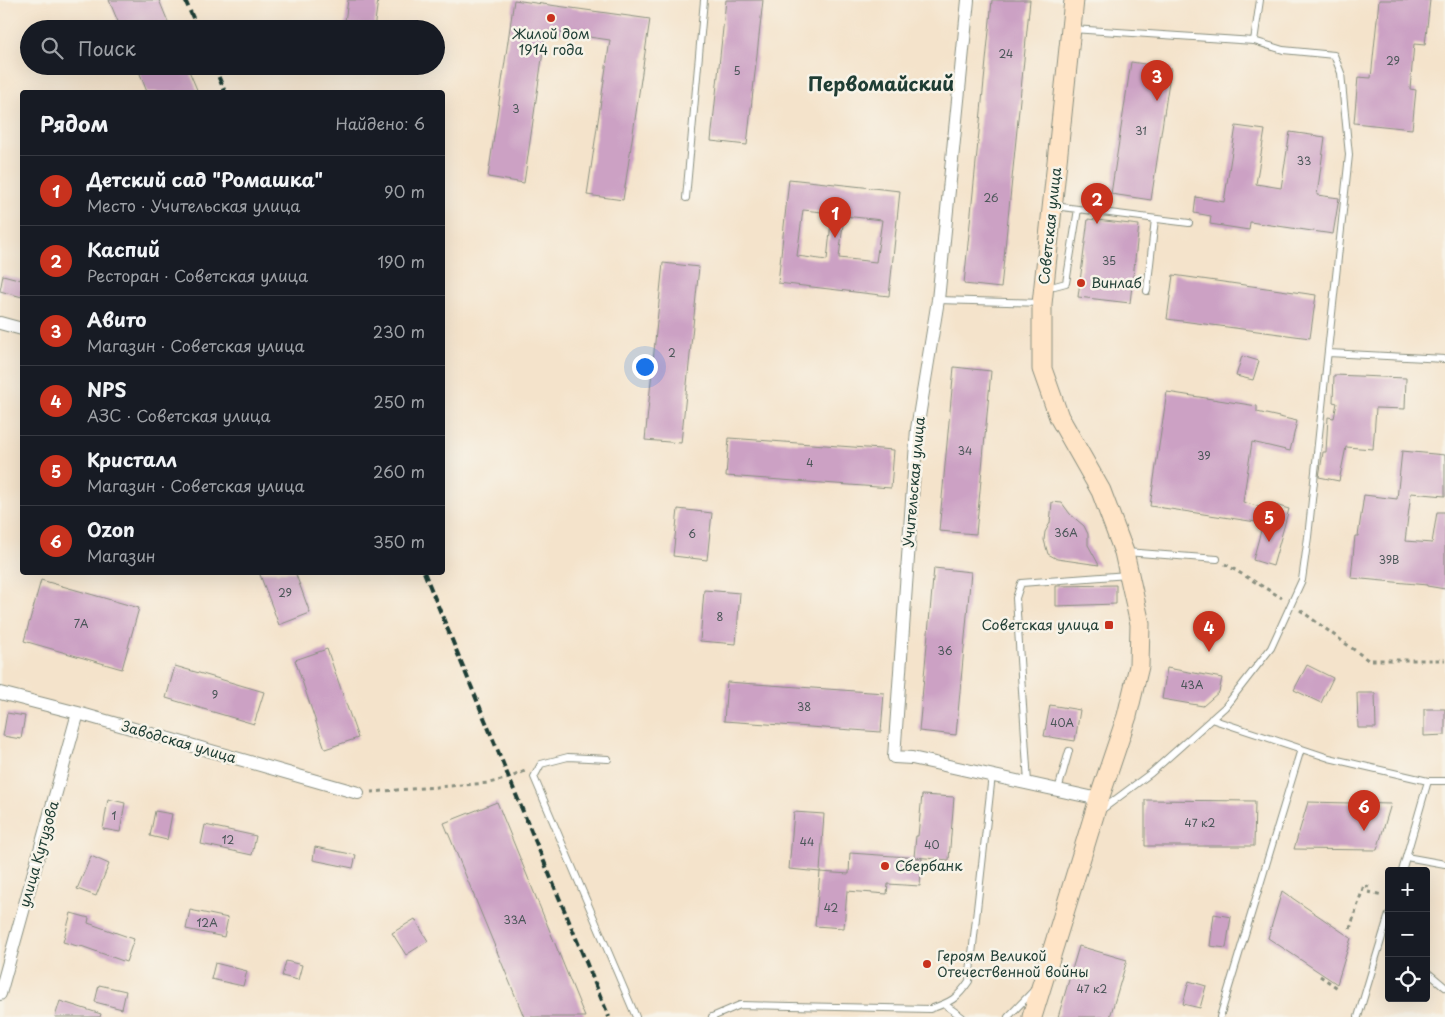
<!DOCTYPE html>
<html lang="ru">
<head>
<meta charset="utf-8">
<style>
  :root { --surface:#171b24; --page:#20242c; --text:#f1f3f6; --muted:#9ea1a6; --line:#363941; --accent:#c8321e }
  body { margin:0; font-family:"Playpen Sans",sans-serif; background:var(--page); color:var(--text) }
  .controls { position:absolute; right:15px; bottom:15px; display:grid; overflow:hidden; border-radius:5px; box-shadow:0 5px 20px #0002 }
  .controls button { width:45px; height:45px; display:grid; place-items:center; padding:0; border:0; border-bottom:1px solid var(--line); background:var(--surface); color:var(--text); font:25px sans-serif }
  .you { position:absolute; left:644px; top:366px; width:18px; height:18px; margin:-12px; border:4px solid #fff; border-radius:50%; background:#1a73e8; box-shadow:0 0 0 8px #1a73e833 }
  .badge { display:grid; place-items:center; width:32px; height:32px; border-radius:50%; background:var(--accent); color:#fff; font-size:16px; font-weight:700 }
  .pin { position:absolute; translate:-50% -41px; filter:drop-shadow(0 1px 2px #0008) }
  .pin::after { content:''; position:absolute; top:26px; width:18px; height:15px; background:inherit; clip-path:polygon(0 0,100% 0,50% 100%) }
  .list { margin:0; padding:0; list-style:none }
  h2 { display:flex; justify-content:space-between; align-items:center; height:65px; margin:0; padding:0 20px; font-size:21px }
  h2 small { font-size:16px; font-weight:400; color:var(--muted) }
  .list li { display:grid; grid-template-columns:32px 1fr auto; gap:15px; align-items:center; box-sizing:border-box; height:70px; padding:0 20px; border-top:1px solid var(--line) }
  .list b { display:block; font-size:19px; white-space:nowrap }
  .list p { margin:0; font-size:16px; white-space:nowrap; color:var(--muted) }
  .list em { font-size:16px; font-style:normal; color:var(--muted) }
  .icon { flex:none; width:28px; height:28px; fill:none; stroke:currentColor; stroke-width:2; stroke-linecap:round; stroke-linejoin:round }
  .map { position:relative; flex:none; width:1445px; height:1017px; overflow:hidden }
  .search { position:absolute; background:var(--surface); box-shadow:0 5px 20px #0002; left:20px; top:20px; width:425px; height:55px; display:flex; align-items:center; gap:12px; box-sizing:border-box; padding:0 18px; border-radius:28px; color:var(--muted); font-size:19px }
  .panel { position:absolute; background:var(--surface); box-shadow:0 5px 20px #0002; left:20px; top:90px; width:425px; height:485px; border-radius:5px }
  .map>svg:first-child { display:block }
  .building { fill:#cca1c4; fill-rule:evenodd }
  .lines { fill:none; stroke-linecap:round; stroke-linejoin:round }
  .service-casing { stroke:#8a9080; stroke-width:8 }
  .minor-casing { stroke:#8a9080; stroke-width:14 }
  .secondary-casing { stroke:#8a9080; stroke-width:21 }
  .path { stroke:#8a9080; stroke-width:3; stroke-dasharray:4 4; stroke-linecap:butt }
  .service { stroke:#fff; stroke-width:6 }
  .minor { stroke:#fff; stroke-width:12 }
  .secondary { stroke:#ffe4c6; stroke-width:19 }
  .rail { stroke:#1f3d34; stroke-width:4; stroke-dasharray:8 4; stroke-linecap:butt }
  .poi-dot { fill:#c8321e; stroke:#f7f3e8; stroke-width:2 }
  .labels { text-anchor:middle; stroke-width:5; stroke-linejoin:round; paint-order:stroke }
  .number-label { font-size:11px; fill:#4a5658 }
  .poi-label { font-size:14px; fill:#1f3d34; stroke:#f7f3e8; text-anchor:start }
  .street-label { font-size:14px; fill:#1f3d34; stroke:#f7f3e8 }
  .district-label { font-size:19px; font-weight:bold; fill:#1f3d34; stroke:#f7f3e8 }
</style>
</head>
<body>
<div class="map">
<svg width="1445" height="1017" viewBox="0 0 1445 1017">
  <rect width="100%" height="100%" fill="#f7f3e8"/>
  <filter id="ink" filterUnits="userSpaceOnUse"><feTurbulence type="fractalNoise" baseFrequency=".02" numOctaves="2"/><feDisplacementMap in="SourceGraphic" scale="10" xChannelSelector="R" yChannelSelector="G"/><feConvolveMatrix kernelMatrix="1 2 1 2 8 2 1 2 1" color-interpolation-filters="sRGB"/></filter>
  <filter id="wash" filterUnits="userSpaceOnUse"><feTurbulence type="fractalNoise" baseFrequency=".0096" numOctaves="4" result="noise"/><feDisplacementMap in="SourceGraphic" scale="20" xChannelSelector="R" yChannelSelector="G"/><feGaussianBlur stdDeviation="1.12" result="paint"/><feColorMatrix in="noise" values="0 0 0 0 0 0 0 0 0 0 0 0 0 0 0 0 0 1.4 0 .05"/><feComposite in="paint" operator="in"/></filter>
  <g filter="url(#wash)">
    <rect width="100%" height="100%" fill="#f4e3cb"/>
    <g id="blocks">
      <!-- building -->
      <path class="building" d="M109,0H159L171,29H121Z
        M348,0H378L374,29H344Z
        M514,0L650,19L623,200L587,195L610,40L546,31L524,183L488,177Z
        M726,0H763L747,145L711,141Z
        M992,0H1030L1001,288L964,284Z
        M1379,0H1430L1425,45L1414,44L1410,89L1416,90L1412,129L1354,123L1358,77L1371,78Z
        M1131,62L1171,68L1151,200L1111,194Z
        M137,66H187L198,92H147Z
        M1236,126L1265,130L1256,184L1281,188L1290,132L1325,137L1317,195L1339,198L1333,234L1250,222L1249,230L1210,224L1211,216L1194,213L1196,197L1224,202Z
        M789,179L900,191L889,296L778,283ZM803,210L832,213L827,260L797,256ZM844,216L882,220L876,262L839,258Z
        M1088,219L1139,225L1130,303L1078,297Z
        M663,263L699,267L681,443L645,440Z
        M3,275L22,280V297L0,291Z
        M1173,275L1316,295L1310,338L1167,319Z
        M1242,356L1259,361L1253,380L1236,376Z
        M954,367L991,371L976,534L939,531Z
        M1334,375L1406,378L1405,409L1376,408L1373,449L1346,447L1339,481L1319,477L1323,452H1326L1328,417L1334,418L1337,403L1333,402Z
        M1167,392L1257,406V412L1297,421L1290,451L1252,442L1243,502L1267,509L1268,503L1289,509L1273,566L1253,560L1263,523L1150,506Z
        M729,438L894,450L891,488L726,476Z
        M1402,451L1445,455V496L1411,493L1405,541L1432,543L1437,512H1445V589L1427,586V585L1351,578L1355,536H1358L1364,495L1397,499Z
        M1052,502L1062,503L1070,514L1084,526L1088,534V545L1099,565L1057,559L1048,554L1044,540L1045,532L1050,523Z
        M678,509L712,513L707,560L673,556Z
        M934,568L971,572L956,735L919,731Z
        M259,572H295L310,613L279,625Z
        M41,580L139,608L122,669L24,641Z
        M1116,585V604L1056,606V586Z
        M704,590L740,593L736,644L700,641Z
        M327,649L358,738L325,749L295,660Z
        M1307,665L1333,678L1321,703L1294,690Z
        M175,666L264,692L254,724L166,698Z
        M1167,668L1222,678L1219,692L1203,706L1162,699Z
        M727,682L884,693L881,732L724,721Z
        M1357,693H1375L1376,728H1358Z
        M1050,705L1080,710L1075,741L1044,736Z
        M1424,709H1445V735L1424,736Z
        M7,713L25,716L21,739L3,736Z
        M922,795L954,797L949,860L914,857L916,836H918Z
        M108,799L125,803L120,832L103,829Z
        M1145,800L1255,801L1254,846H1145Z
        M497,802L585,1017H524L444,823Z
        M1308,802L1391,804L1377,850L1294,849Z
        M155,811L172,814L167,840L150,836Z
        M794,812L824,814L820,872L789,869Z
        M205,825L256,836L252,855L201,844Z
        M315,847L356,855L353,868L313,860Z
        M850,853L922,858L920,886L888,884L887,894L847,891L844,928L815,926L820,872L849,874Z
        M91,856L109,864L96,896L77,889Z
        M1282,891L1351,938L1337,984L1268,938Z
        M190,910L228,918L224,937L186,929Z
        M71,913L89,918L88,923L134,939L126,962L81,946V947L63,942Z
        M1214,914L1231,917L1226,948L1210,946Z
        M415,919L428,941L406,955L392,933Z
        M1079,946L1127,960L1110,1017H1058Z
        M286,961L302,965L298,980L282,976Z
        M215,963L247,971L243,986L211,979Z
        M1189,981L1206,986L1200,1008L1183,1004Z
        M99,985L126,991L122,1009L95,1002Z
        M60,1001L101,1014L100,1017H55Z"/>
    </g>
  </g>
  <g filter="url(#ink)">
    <use href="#blocks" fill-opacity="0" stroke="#8a9080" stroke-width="1"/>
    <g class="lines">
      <!-- service casing -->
      <g class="service-casing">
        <path id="service" d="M1072,29L1254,41
          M686,198L704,0
          M1054,206L1189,223
          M1047,288L1066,283L1078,209
          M1147,291L1155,219
          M938,300L1041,303
          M1328,353L1445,359
          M1126,552L1217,559
          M1211,719L1329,758L1428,781H1445
          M608,759L568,757L541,764L534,777L636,1017
          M1028,783L1016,598L1021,583L1128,575
          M1058,790L1069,751
          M1100,811L1151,773L1225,707L1271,648L1302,580L1308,537L1349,155L1341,73L1334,55L1283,50L1254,41L1260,0
          M1406,857L1445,864
          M1402,871L1428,781
          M1426,971L1445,987
          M944,1004L962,1017
          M712,1017L740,1005L930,1009C951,1002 957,999 969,981L992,775
          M1008,1017L1035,989
          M1220,1017L1301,749
          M1358,1017L1389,914"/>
      </g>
      <!-- minor casing -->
      <g class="minor-casing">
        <path id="minor" d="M968,0L938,300L917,429L894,757L912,758L1099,799
          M0,323L22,329
          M0,693L78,713L358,793
          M0,994L78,713"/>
      </g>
      <!-- secondary casing -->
      <g class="secondary-casing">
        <path id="secondary" d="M1032,1017L1099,799L1127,716L1139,666L1140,624L1124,552L1101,491L1059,417L1042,369V304L1074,0"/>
      </g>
      <!-- path -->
      <path class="path" d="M1225,564L1282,598
        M1300,610L1368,660H1445
        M371,792L489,783L509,778L525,771
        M1368,892L1383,895
        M1350,929L1364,885L1369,887
        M1320,976L1339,989"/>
      <!-- service -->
      <use href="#service" class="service"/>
      <!-- minor -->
      <use href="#minor" class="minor"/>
      <!-- secondary -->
      <use href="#secondary" class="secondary"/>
      <!-- rail -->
      <path class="rail" d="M185,0L198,29
        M214,66L225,92
        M424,572L509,778L609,1017"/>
    </g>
  </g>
  <!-- markers -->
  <g class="poi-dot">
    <circle cx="551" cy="18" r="5"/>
    <circle cx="1081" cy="283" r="5"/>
    <rect x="1104" y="620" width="10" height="10" rx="2.5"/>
    <circle cx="885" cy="866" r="5"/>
    <circle cx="927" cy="964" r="5"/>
  </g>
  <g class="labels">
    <!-- number labels -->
    <g class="number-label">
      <text x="1006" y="58">24</text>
      <text x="1393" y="65">29</text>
      <text x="737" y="75">5</text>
      <text x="516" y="113">3</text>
      <text x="1141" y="135">31</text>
      <text x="1304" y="165">33</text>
      <text x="991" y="202">26</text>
      <text x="1109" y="265">35</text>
      <text x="672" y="357">2</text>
      <text x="965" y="455">34</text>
      <text x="1204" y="460">39</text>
      <text x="810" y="467">4</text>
      <text x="1066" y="537">36А</text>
      <text x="692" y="538">6</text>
      <text x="1389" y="564">39В</text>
      <text x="285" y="597">29</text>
      <text x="720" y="621">8</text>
      <text x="81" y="628">7А</text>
      <text x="945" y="655">36</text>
      <text x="1192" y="689">43А</text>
      <text x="215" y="699">9</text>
      <text x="804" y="711">38</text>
      <text x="1062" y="727">40А</text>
      <text x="114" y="820">1</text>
      <text x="1200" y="827">47 к2</text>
      <text x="228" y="844">12</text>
      <text x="807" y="846">44</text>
      <text x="932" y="849">40</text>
      <text x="831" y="912">42</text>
      <text x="515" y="924">33А</text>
      <text x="207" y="927">12А</text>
      <text x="1092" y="993">47 к2</text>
    </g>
    <!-- poi labels -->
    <g class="poi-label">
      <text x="551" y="39" text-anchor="middle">Жилой дом<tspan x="551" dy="16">1914 года</tspan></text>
      <text x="1091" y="288">Винлаб</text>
      <text x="1099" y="630" text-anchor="end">Советская улица</text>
      <text x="895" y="871">Сбербанк</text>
      <text x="937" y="961">Героям Великой<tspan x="937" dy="16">Отечественной войны</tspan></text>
    </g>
    <!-- street labels -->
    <g class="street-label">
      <text transform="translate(1050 226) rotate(-84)" y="5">Советская улица</text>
      <text transform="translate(914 482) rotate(-85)" y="5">Учительская улица</text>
      <text transform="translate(179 742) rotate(16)" y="5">Заводская улица</text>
      <text transform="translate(39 854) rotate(-74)" y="5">улица Кутузова</text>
    </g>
    <!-- district labels -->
    <g class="district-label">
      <text x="881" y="91">Первомайский</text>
    </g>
  </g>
</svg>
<div class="controls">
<button>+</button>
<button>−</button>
<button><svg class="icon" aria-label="locate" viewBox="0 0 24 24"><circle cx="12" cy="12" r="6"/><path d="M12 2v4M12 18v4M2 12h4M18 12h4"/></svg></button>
</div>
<div class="you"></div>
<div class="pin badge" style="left:835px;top:238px">1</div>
<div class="pin badge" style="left:1097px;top:224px">2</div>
<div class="pin badge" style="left:1157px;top:101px">3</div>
<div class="pin badge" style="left:1209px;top:652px">4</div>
<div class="pin badge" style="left:1269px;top:542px">5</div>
<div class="pin badge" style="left:1364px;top:831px">6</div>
<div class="search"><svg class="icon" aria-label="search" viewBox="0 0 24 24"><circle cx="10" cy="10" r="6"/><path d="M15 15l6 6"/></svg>Поиск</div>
<section class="panel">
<h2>Рядом<small>Найдено: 6</small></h2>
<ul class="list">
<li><span class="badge">1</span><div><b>Детский сад &quot;Ромашка&quot;</b><p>Место · Учительская улица</p></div><em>90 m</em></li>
<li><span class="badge">2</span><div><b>Каспий</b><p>Ресторан · Советская улица</p></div><em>190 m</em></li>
<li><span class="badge">3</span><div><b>Авито</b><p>Магазин · Советская улица</p></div><em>230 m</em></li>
<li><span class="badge">4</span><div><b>NPS</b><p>АЗС · Советская улица</p></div><em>250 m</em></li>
<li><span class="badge">5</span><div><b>Кристалл</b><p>Магазин · Советская улица</p></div><em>260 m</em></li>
<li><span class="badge">6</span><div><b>Ozon</b><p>Магазин</p></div><em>350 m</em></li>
</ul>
</section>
</div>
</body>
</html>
